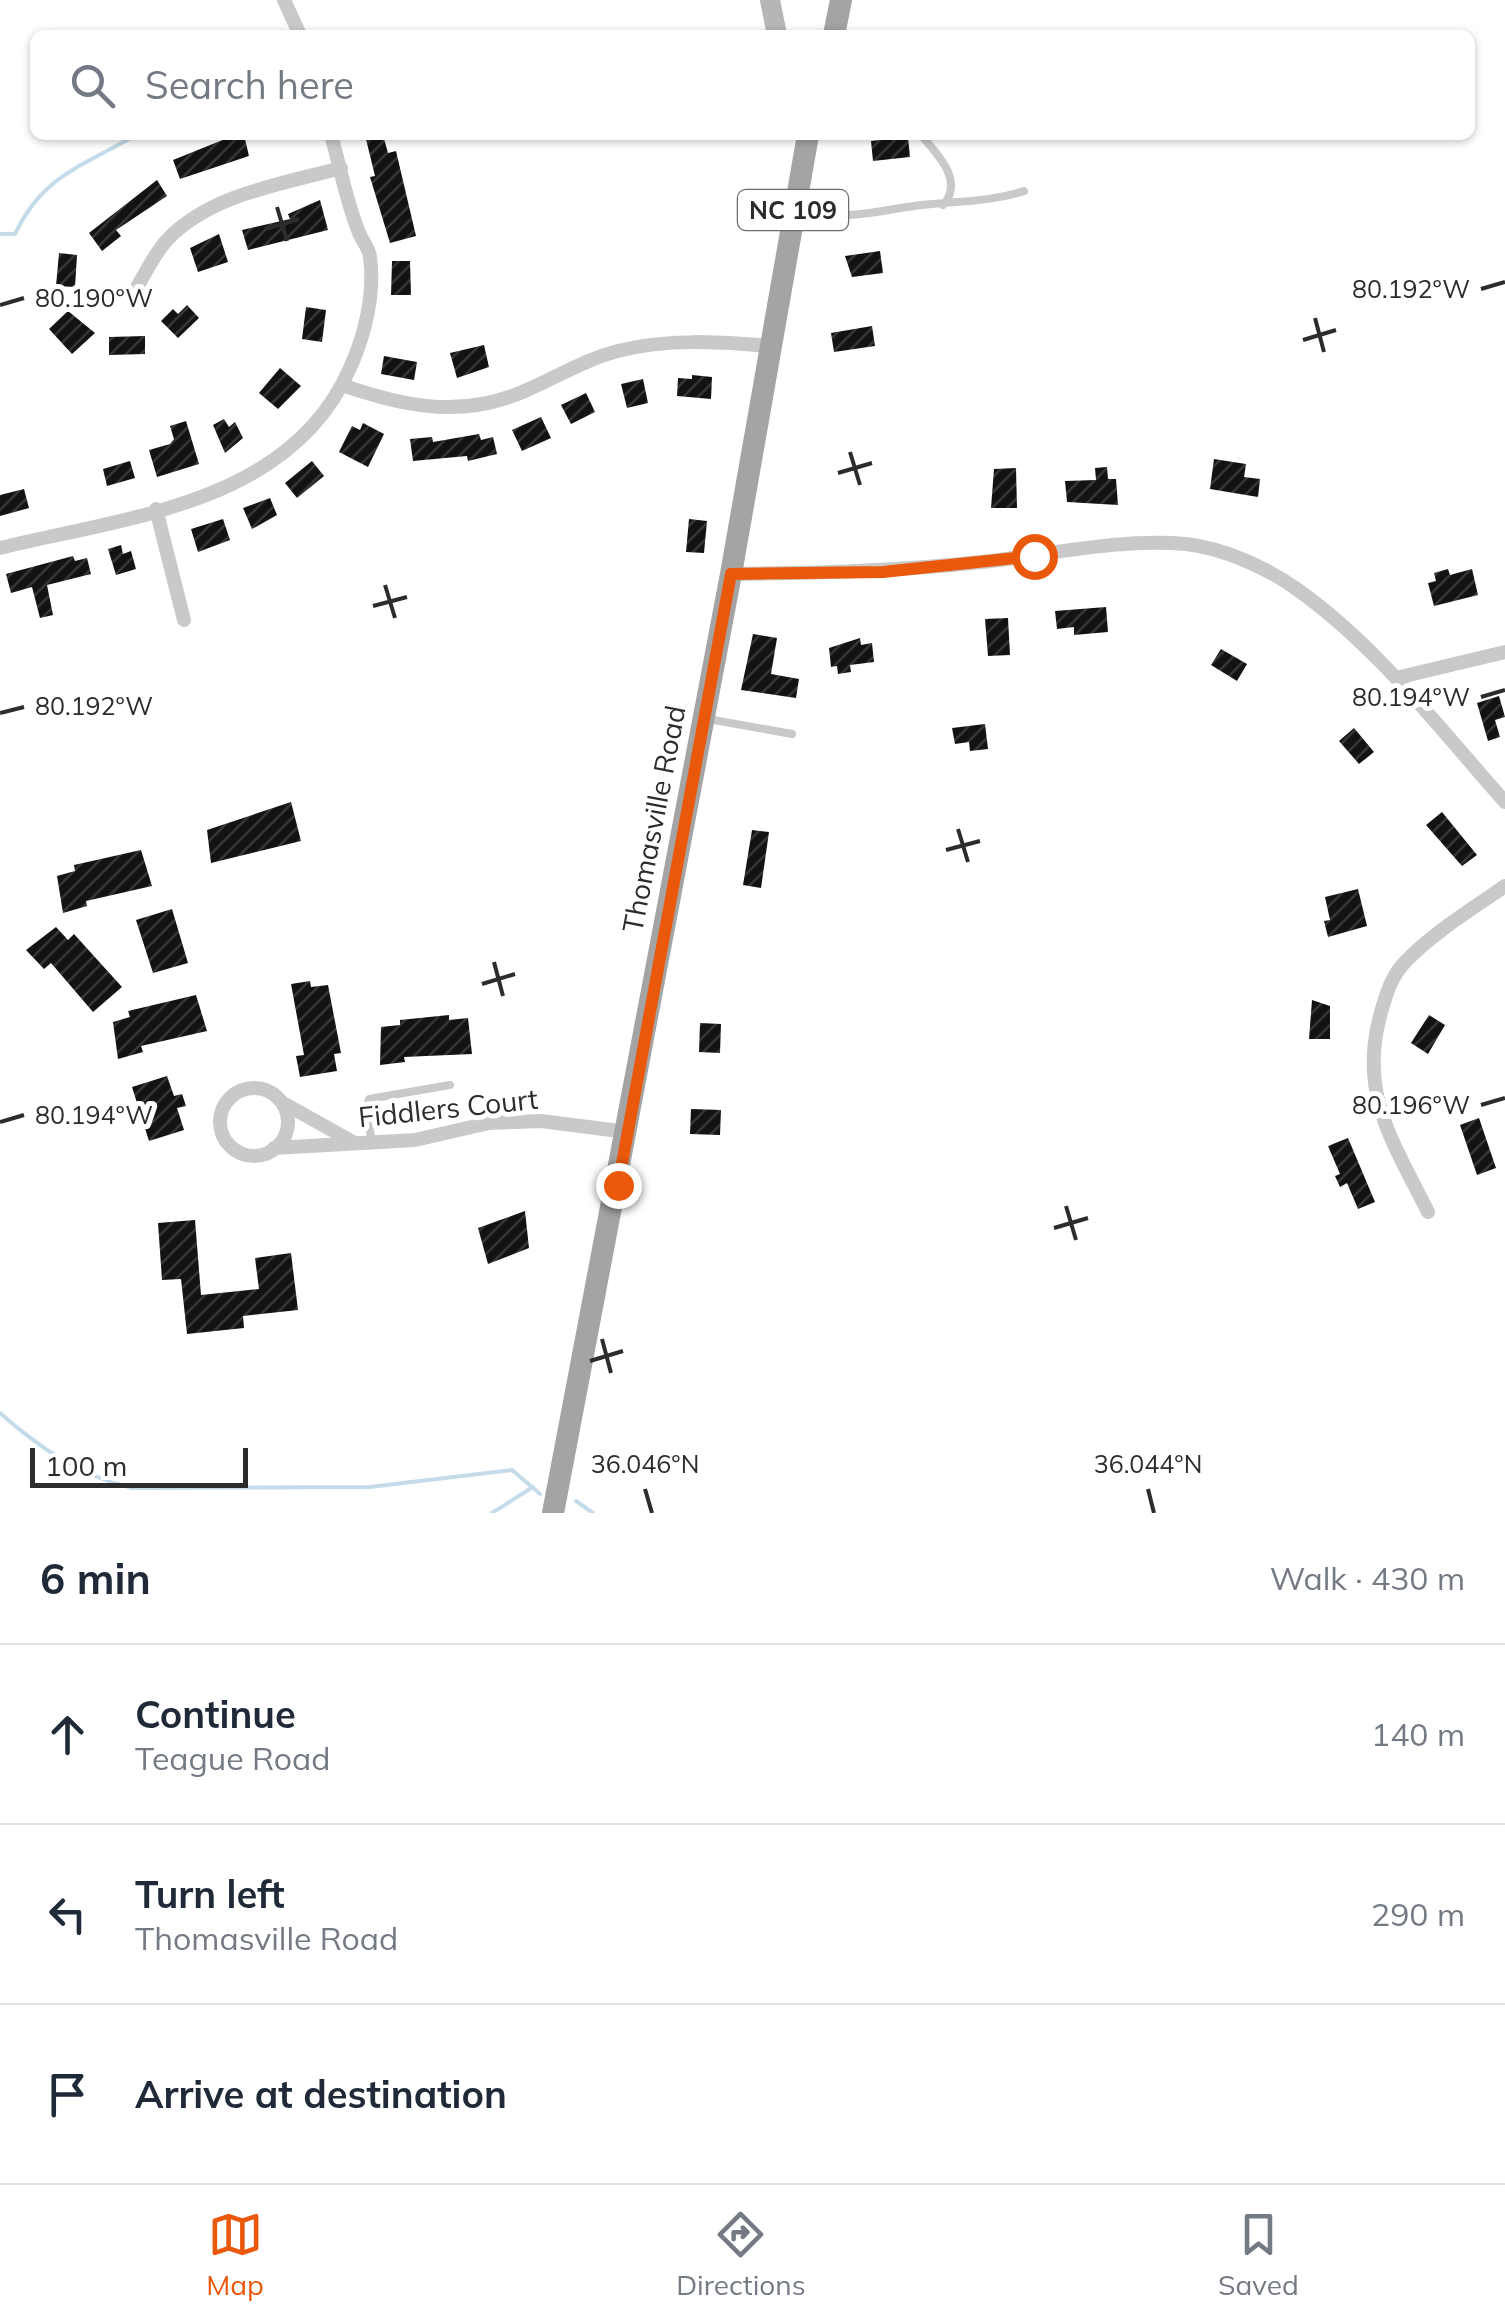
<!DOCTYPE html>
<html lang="en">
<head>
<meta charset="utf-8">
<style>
  :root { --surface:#fff; --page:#f6f6f7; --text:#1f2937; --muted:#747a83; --line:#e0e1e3; --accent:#ea580c }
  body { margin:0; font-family:Mulish,sans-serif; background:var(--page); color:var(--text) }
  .scale { position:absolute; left:30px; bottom:25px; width:218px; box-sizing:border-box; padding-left:10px; border:5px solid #2c2c2c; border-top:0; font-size:28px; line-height:35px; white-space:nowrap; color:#2c2c2c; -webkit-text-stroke:8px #fff; paint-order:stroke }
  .stop { position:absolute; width:30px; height:30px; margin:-22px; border:8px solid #ea580c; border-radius:50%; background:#fff }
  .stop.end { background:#ea580c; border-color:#fff; box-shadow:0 2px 10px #0008 }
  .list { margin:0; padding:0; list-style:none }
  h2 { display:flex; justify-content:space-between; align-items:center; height:130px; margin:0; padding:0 40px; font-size:42px }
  h2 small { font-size:32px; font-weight:400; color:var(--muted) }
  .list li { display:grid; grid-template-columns:65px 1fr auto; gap:30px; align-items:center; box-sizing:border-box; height:180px; padding:0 40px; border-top:2px solid var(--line) }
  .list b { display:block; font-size:38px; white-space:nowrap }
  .list p { margin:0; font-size:32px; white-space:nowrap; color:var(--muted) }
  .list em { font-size:32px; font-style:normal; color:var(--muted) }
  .icon { flex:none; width:55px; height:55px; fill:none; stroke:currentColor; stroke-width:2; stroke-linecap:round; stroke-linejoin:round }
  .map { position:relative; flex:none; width:1505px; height:1513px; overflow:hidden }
  .search { position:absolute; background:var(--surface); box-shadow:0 2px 8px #0004; left:30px; right:30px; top:30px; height:110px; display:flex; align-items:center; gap:25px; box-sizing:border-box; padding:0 35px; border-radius:15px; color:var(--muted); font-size:38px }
  .sheet { height:670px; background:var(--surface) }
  nav { display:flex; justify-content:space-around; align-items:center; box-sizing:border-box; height:140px; border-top:2px solid var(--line); background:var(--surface); font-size:28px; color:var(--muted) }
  nav a { display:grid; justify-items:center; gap:5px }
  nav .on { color:var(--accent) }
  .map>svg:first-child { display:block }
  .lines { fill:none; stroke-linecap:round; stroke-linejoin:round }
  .stream { stroke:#c4dbea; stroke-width:4 }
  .building { fill:url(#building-hatch) }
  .lane { stroke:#c9c9c9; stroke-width:8 }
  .street { stroke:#c9c9c9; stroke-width:14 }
  .secondary { stroke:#b6b6b6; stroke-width:20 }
  .primary { stroke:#a4a4a4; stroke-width:22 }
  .route { stroke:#ea580c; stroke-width:12 }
  .ticks { fill:none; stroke:#2c2c2c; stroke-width:4 }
  .labels { text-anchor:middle; stroke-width:10; stroke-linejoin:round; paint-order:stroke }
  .shield { fill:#fff; stroke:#6b6b6b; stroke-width:2.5 }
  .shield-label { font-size:25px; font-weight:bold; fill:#2c2c2c }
  .street-label { font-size:28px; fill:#2c2c2c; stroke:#fff }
  .ticks-label { font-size:25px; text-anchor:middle; fill:#2c2c2c; stroke:#fff; stroke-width:10; stroke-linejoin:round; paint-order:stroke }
</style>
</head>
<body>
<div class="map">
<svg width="1505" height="1513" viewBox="0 0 1505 1513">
  <defs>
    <pattern id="building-hatch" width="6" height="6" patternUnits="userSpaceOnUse" patternTransform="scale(2.5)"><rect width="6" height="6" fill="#131313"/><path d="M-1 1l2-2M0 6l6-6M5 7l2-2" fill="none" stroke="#363636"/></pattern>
  </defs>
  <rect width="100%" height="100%" fill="#fff"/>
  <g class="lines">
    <!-- stream -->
    <path class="stream" d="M0,234H15C43,175 83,166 136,135
      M0,1413C40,1448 80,1476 132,1488L370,1487L512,1470L540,1494
      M576,1501L593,1513
      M492,1513L533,1487"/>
  </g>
  <!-- building -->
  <path class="building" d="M235,135H244L249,156L180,179L173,160Z
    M365,135H383L388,153L396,151L416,236L390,243L370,177L375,176Z
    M908,137L910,157L873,161L871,141Z
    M157,180L167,196L116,230L121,236L102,251L89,233Z
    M320,200L328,230L248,250L242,230L290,219L288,214Z
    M219,234L228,262L198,272L190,248Z
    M880,251L883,273L852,277L845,256Z
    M59,253L77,255L75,287L56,286Z
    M392,261H410L411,295H391Z
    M187,305L199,318L178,338L161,321L173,309L178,314Z
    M306,307L326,310L322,342L302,339Z
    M68,311L95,333L72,354L49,329Z
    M872,326L875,346L834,352L831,333Z
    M145,336V354L109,355V337Z
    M484,345L489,367L457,378L450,353Z
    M384,356L417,362L414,380L381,374Z
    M280,368L301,386L278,409L259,393Z
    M692,375L712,377L711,399L677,396L678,378L692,379Z
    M643,379L648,403L627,408L621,384Z
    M586,393L595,412L571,424L561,405Z
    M541,417L551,438L522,451L512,430Z
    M224,419L229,427L235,422L243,438L225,453L213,425Z
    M186,421L199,464L157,477L149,450L170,444L174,439L170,426Z
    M363,423L384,434L368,467L339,452L352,426L360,430Z
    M479,434L481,440L493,437L497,454L468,461L467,456L413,461L410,439L432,437L433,442Z
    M1214,459L1246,464L1244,477L1260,479L1258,497L1210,489Z
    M130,461L135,478L107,486L103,469Z
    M312,461L324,476L297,498L285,483Z
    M1107,467L1108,479H1116L1118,505L1067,502L1065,481L1096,480L1095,468Z
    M1016,468L1017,508H991L994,469Z
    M24,489L29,508L0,516V495Z
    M270,498L277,515L252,529L243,508Z
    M223,519L230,540L198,552L191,529Z
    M689,519L707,521L704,553L686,552Z
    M121,545L123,554L131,551L136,569L116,575L108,549Z
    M73,556L75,561L87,558L91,574L47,585L53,615L40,618L32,587L11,593L6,574Z
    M1448,569L1450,575L1472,569L1478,595L1434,606L1428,583L1436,581L1434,573Z
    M1106,607L1108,632L1074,635V627L1057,629L1055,611Z
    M1008,618L1010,655L988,656L985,619Z
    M753,634L777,638L771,674L799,679L796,698L741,690Z
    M860,638L861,645L872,643L874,662L850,665L851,672L838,674L837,666L831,667L829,648Z
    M1221,649L1247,664L1237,681L1211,665Z
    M1499,696L1505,717L1495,720L1500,737L1488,741L1477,703Z
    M985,724L988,749L970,751L969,742L955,744L952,728Z
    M1354,728L1374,752L1359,764L1339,741Z
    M291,802L301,841L211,863L207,830Z
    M1442,812L1477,855L1462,866L1426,825Z
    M752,830L769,832L761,888L743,885Z
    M141,850L152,886L86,901L87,906L63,913L57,876L75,871L74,865Z
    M1358,889L1367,926L1328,937L1324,921L1330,920L1325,897Z
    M172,909L188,963L153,973L136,920Z
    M56,927L68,940L74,934L122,987L93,1012L51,963L44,969L26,950Z
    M310,981L311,987L328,985L341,1053L334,1054L337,1071L300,1077L296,1056L304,1055L291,984Z
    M196,995L207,1031L141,1046L143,1052L118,1059L113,1022L130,1017L128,1011Z
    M1312,1000L1330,1006V1039H1309Z
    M449,1015V1020L468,1018L472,1054L404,1057L405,1062L380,1065L381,1027L400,1025V1020Z
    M1429,1015L1445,1025L1428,1054L1411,1043Z
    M700,1023L721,1024L720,1053L699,1052Z
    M167,1076L174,1096L182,1094L186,1106L177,1108L184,1130L149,1141L132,1087Z
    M691,1109L721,1110L720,1135L690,1134Z
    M1479,1118L1496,1168L1477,1175L1460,1125Z
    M1348,1138L1375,1202L1358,1209L1347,1183L1340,1187L1335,1176L1340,1174L1328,1146Z
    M525,1211L529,1248L488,1264L478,1228Z
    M195,1220L201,1295L259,1289L255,1258L291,1253L298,1310L243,1316L244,1328L187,1334L181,1279L162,1280L158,1223Z"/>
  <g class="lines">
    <!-- lane -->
    <path class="lane" d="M831,135H862
      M921,135C937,154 965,181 943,205
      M797,210C848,220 866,213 914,206C952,201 987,203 1024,191
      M708,719L792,734
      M372,1143L366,1108L369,1099L450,1085"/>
    <!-- street -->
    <path class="street" d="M284,0L300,35
      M137,287C146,272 155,253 167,240C210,194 283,184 341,168
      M342,385C405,407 463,419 527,390C557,377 586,359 618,351C667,338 720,342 770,346
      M156,509L184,620
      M0,548C126,517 291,504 350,368C365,335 375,294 370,257C369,247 361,240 358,230C346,200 340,166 331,135
      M731,574C815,573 898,571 982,562C1047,555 1120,538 1186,544C1223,548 1268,568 1298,590C1378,647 1440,729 1505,802
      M1396,678L1505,652
      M220 1122a34 34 0 1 1 68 0a34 34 0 1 1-68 0Z
      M285,1104L353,1142
      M274,1148L415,1140L489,1123L541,1121L627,1132
      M1428,1212C1392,1140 1357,1091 1382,1009C1387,991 1393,974 1406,961C1434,932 1472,909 1505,886"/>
    <!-- secondary -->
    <path class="secondary" d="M770,0L777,35"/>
    <!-- primary -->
    <path class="primary" d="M834,35L841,0
      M553,1513L731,574L808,135"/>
  </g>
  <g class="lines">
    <!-- route -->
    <path class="route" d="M618,1185L731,574L883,572L1034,556"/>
  </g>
  <!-- ticks -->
  <path class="ticks" d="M277,207L287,241M265,229L299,219M1481,289L1505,282M0,305L24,298M1315,318L1324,352M1303,340L1336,330M850,452L860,485M838,473L872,463M385,585L395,618M373,606L407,597M1481,697L1505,690M0,713L24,707M958,829L968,862M946,850L980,841M494,962L503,996M482,984L515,974M1481,1105L1505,1098M0,1122L24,1115M1066,1206L1076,1240M1054,1228L1088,1218M602,1339L611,1373M590,1361L623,1351M645,1489L652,1513M1148,1489L1154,1513"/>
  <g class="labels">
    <!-- shield labels -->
    <rect class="shield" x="738" y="190" width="110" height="40" rx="8"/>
    <g class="shield-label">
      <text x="793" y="219">NC 109</text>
    </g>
    <!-- street labels -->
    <g class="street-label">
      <text transform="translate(654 819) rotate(-79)" y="10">Thomasville Road</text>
      <text transform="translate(448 1108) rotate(-6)" y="10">Fiddlers Court</text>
    </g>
  </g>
  <g class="ticks-label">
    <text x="1411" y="298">80.192°W</text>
    <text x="94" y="307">80.190°W</text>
    <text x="1411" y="706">80.194°W</text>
    <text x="94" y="715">80.192°W</text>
    <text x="1411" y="1114">80.196°W</text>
    <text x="94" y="1124">80.194°W</text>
    <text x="645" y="1473">36.046°N</text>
    <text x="1148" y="1473">36.044°N</text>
  </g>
</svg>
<div class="scale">100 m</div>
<div class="stop" style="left:1034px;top:556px"></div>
<div class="stop end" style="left:618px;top:1185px"></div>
<div class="search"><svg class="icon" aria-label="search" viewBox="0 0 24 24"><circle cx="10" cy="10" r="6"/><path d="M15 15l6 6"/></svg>Search here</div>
</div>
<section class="sheet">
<h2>6 min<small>Walk · 430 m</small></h2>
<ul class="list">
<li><svg class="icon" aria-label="ahead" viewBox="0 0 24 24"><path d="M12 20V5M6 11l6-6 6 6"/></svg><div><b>Continue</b><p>Teague Road</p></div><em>140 m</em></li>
<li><svg class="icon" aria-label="left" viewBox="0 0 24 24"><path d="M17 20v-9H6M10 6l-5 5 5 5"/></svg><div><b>Turn left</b><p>Thomasville Road</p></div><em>290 m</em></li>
<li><svg class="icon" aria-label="arrive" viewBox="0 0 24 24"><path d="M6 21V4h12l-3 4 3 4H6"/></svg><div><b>Arrive at destination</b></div></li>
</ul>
</section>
<nav>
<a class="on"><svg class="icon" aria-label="map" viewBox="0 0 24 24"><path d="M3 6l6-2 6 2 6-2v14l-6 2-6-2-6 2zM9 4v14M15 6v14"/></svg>Map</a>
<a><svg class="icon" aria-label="directions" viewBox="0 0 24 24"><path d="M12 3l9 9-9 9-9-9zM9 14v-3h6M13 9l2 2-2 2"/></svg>Directions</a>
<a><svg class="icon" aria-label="saved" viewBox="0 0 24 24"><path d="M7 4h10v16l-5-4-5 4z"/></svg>Saved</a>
</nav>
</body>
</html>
